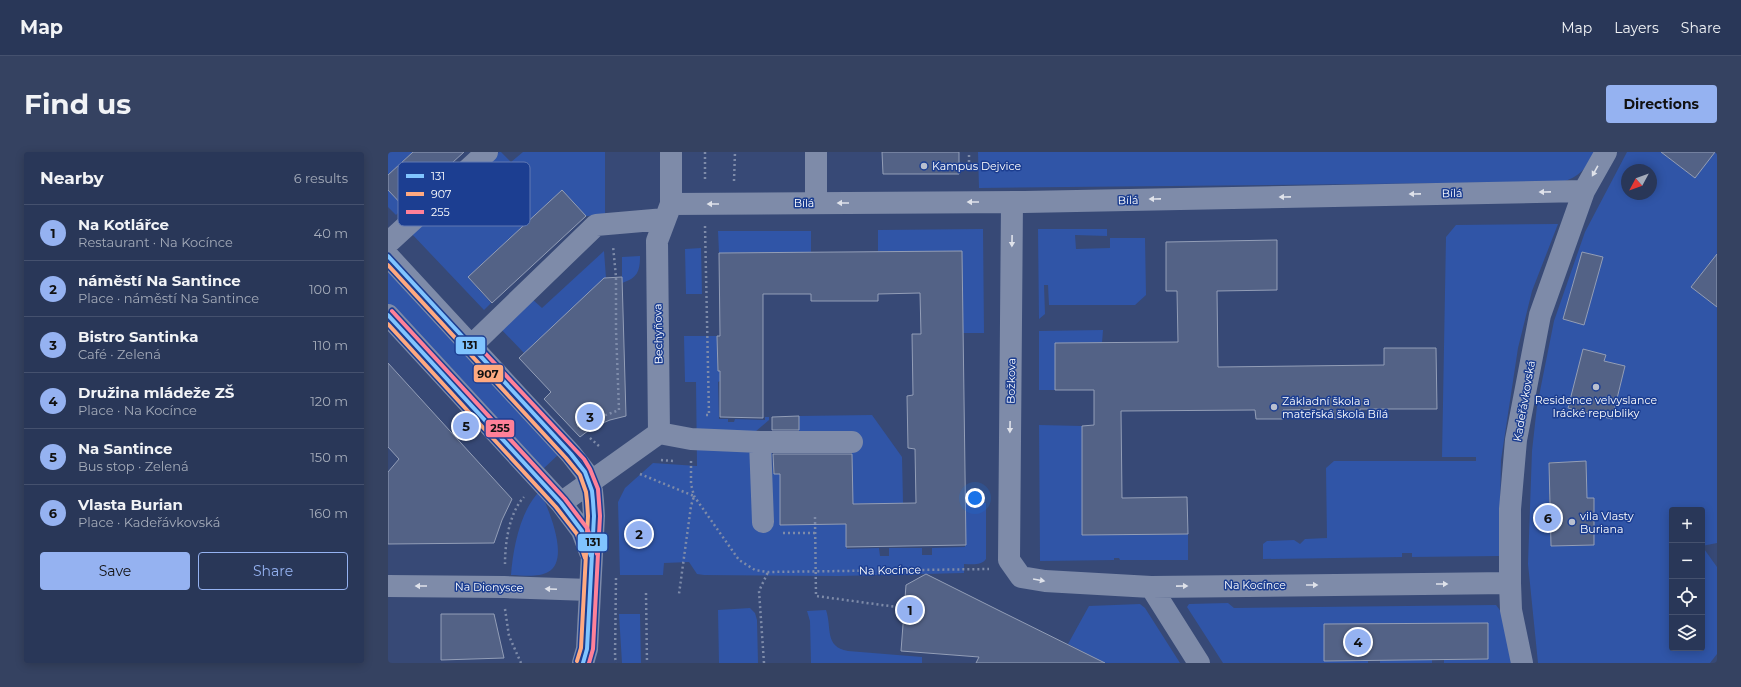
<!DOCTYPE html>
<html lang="en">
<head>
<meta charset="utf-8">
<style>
  :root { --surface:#293758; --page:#354261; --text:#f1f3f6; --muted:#a5acba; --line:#45516e; --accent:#95b2f1 }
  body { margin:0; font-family:Montserrat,sans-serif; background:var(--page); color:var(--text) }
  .controls { position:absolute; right:12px; bottom:12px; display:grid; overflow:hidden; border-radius:4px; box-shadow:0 2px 10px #0003 }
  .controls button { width:36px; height:36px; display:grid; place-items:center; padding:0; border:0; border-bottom:1px solid var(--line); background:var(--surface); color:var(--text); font:20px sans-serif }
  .compass { position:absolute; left:1233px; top:12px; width:36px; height:36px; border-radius:50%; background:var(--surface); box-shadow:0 2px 10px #0003; rotate:229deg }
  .you { position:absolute; left:587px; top:346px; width:14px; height:14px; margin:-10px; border:3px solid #fff; border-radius:50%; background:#1a73e8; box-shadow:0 0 0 6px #1a73e833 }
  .badge { display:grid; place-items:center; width:26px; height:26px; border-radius:50%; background:var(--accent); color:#111; font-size:13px; font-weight:700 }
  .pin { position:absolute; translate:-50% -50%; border:2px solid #fff; box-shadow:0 1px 4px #0006 }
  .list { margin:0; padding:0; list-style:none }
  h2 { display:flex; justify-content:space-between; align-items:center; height:52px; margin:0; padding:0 16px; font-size:17px }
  h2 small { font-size:13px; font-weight:400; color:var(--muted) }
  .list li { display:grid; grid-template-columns:26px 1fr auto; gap:12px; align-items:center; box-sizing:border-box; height:56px; padding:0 16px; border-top:1px solid var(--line) }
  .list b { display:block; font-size:15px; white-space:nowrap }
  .list p { margin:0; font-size:13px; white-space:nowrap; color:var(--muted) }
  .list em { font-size:13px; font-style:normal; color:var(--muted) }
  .actions { display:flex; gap:8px; padding:12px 16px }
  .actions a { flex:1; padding:9px 0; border:1px solid var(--accent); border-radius:4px; text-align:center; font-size:14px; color:var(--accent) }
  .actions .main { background:var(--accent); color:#111 }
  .icon { flex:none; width:22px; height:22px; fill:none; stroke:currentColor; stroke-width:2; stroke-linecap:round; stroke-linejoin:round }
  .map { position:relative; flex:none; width:1329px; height:511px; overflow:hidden; border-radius:4px }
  header { display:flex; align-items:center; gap:24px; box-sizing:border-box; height:56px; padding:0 20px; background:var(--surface); border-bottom:1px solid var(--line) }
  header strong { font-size:19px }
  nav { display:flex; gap:22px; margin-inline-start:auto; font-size:14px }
  .intro { display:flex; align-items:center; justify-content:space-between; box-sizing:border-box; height:96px; padding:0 24px }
  h1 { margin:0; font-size:28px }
  .button { padding:10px 18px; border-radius:4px; background:var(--accent); color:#111; font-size:14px; font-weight:700 }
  main { display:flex; gap:24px; padding:0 24px }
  aside { flex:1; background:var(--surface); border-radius:4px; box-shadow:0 2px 10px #0003 }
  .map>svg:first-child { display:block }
  .green { fill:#3055a7; fill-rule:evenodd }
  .building { fill:#536286; stroke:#939eb7 }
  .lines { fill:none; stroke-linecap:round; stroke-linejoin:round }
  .path { stroke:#7e8ba9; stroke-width:2.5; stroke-dasharray:2 3; stroke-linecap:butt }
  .minor { stroke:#7e8ba9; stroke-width:22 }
  .bus-1-casing { stroke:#1c3e91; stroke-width:7 }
  .bus-2-casing { stroke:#1c3e91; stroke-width:7 }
  .bus-3-casing { stroke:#1c3e91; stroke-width:7 }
  .bus-1 { stroke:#80c4ff; stroke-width:4 }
  .bus-2 { stroke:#ffa980; stroke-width:4 }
  .bus-3 { stroke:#ff8098; stroke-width:4 }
  .oneway { fill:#dfe2ea }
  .poi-dot { fill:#b9bfcf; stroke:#1c3e91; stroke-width:1.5 }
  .labels { text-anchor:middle; stroke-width:3; stroke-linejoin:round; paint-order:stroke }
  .poi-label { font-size:11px; fill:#fff; stroke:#1c3e91; text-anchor:start }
  .street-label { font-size:11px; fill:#fff; stroke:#1c3e91 }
  .key { fill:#1c3e91; stroke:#6078b2; stroke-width:1 }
  .key-label { font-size:11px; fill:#fff }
  .line-badge { stroke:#1c3e91; stroke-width:1.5 }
  .pale-badge-label { font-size:11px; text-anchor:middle; font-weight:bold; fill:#111 }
</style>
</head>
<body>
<header>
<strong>Map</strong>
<nav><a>Map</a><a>Layers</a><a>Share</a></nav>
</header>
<div class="intro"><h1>Find us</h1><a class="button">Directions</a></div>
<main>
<aside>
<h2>Nearby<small>6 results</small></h2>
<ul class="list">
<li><span class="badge">1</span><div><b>Na Kotlářce</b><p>Restaurant · Na Kocínce</p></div><em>40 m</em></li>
<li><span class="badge">2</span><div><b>náměstí Na Santince</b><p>Place · náměstí Na Santince</p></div><em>100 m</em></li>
<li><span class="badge">3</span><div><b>Bistro Santinka</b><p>Café · Zelená</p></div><em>110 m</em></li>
<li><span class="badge">4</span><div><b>Družina mládeže ZŠ</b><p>Place · Na Kocínce</p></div><em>120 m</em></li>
<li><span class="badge">5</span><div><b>Na Santince</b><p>Bus stop · Zelená</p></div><em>150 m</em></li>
<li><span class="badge">6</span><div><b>Vlasta Burian</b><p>Place · Kadeřávkovská</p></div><em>160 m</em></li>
</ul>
<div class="actions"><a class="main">Save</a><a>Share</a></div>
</aside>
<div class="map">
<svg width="1329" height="511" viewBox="0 0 1329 511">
  <rect width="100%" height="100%" fill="#374976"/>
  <!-- green -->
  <path class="green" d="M0,0H25L0,23Z
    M111,0H113L123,10L135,0H217V63L198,64L174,38L80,125L103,151L96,158L22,80Z
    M590,0H1207C1199,15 1191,26 1173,30L591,36Z
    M1239,0H1273L1307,26L1327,0H1329V114L1323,109L1303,135L1329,155V391L1314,394L1329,415V502L1322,511H1150L1140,412L1144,299L1149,254L1166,169L1197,80ZM1239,18H1263V42H1239ZM1194,100L1215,105L1196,173L1175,167ZM1195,197L1217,203L1216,209L1237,214L1224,267L1180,257ZM1161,310H1198L1199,336H1162ZM1175,341V347L1205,346L1206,393L1163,394L1161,342ZM1284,358H1314V496H1284Z
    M0,38L16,55L8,63L0,55Z
    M1170,72L1144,139L1130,196L1113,308L1111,404L1024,405V401H1014V405L875,407V392L879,389L906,388L912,392L917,387L939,386L938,316L946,309H1088V305H1054L1058,85L1068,73Z
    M595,77L596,181H575L574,99H490V78Z
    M650,77H719V84L687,83L688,97L722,96V86H757L758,143L747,153H661L660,133H656L657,162L651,167Z
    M330,79H423V100L331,101Z
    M313,96L314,142H298L297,97Z
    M216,99L218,126L136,201L111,175L143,146L154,156Z
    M252,104C252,120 249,126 234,131V105Z
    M0,115L172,301L154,318L0,154Z
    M715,178L714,191H667V238H651V179Z
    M296,184H329L330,219H332V229L330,230L331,267H340V270H346L347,267L377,268V265H381V268L360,286L411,287V264L484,263L514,305L515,351L458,352L464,320V297L384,298L385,321L392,322V373L458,372L459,397L491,396L492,404H501V396H534V403H544V396L577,395V351H598V407C593,414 584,412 576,412V421L451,424L316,423L309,422L301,410L276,411L275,423H232L230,350L237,336L265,311L309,314L308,230H297Z
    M651,273L694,274V383L800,382V408H732L731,406H726V408L652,409Z
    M152,339C160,356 183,408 160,420C150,426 133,423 123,423C125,397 132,358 152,339Z
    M840,451L846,456L1108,453L1114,461L1123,511H1056V508L1100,507V472H1031L1032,508H1044V511H992V508H1005V472H936V509H980V511H835L799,455L801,452Z
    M752,452L757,456L792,511H717L680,492L701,454Z
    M362,456L367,461L369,468L370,511H331L330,458Z
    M438,458C444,475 436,495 460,499L534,505V511H423L422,469L419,459Z
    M231,462H252L253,511H234Z"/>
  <!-- building -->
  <path class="building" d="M25,0H76L16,55L0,38V23Z
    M494,0H571V22H495Z
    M1273,0H1327L1307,26Z
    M174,38L198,64L104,151L80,125Z
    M889,88V138L829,139L830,215L996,213V196H1048L1049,257H972V266H945V257L895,258V267H868L867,258L733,259L734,346L799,345L800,382L694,383V274L706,273V238H667V191L790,190L789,139H778V90Z
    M574,99L578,393L458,395V372L392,373V322H386L385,302H464L465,352L528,351L527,297L520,296L519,244L525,243L524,182H533L532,141L490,142V149H423V142H375V266L332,265V219H330L329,184H332L331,101Z
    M1194,100L1215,105L1196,173L1175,167Z
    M1329,102V155L1303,135Z
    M234,125L238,264L222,268L205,275L192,285L156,247L163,240L131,206L216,126Z
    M1195,197L1218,203L1216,209L1237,214L1224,267L1180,256Z
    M0,211L124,347L114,368L106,391L0,392V320L11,307L0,295Z
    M411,264V278H384V265Z
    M1198,309L1199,346H1206V393L1163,394L1161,311Z
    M538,422L614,460L717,511H588L591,505L513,499L518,433Z
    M53,462H106L116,506L53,508Z
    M1100,471V507L936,509V472Z"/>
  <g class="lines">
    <!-- path -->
    <path class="path" d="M317,0V29
      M581,15V0
      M346,29L347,0
      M317,74L321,263H318
      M189,274L231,258L228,178V125L225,94
      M202,286L212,295
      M273,308L286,309
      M303,309V332L306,344L351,408L367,418L380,420L601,417
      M252,322L306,344L303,354L291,442
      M427,365L428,444L516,456
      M395,381H428
      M117,412C117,391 121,361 136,345
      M228,426L227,505L228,511
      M258,441L259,511
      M117,457L121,484L133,511
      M376,511L371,439L380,420"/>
    <!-- minor -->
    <path class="minor" d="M624,50L621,408L633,425L657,429L763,435L1122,431
      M428,51V0
      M283,52L636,50L1196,39
      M0,91L99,0
      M0,104L183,302L197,320L204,339L205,349L206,364L199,497L195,511
      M0,163L173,351L194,379L202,400
      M83,194L208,73L277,67
      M271,281L269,89L283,52V0
      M271,281L303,287L372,290H464
      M372,290L375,370
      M173,351L271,281
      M0,434L116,435L202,438
      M763,435L811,511
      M1134,511L1123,458L1122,431V357L1128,288L1152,163L1196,39L1218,0"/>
    <!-- bus-1 casing -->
    <g class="bus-1-casing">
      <path id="bus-1" d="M0,104L183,302L197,320L204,339L205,349L206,364L199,497L195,511
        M0,163L173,351L194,379L203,404"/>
    </g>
    <!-- bus-2 casing -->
    <g class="bus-2-casing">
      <path id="bus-2" d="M0,113L178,306L192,323L198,340L199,349L200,364L193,496L189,509
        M0,172L168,355L189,382L197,406"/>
    </g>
    <!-- bus-3 casing -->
    <g class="bus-3-casing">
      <path id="bus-3" d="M4,159L177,347L199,376L209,402
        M97,201L196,307L202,317L210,337L212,364L205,497L201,511"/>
    </g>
    <!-- bus-1 -->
    <use href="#bus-1" class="bus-1"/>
    <!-- bus-2 -->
    <use href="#bus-2" class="bus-2"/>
    <!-- bus-3 -->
    <use href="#bus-3" class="bus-3"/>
  </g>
  <!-- one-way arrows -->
  <defs><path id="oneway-solid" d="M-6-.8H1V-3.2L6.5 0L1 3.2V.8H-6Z"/></defs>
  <g class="oneway">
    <use href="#oneway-solid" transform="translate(1207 19) rotate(119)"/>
    <use href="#oneway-solid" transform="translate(1157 40) rotate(179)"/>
    <use href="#oneway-solid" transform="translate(1027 42) rotate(179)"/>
    <use href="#oneway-solid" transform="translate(897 45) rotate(179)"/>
    <use href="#oneway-solid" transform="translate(767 47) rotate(179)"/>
    <use href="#oneway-solid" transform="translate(585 50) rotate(180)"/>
    <use href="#oneway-solid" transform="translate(455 51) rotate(180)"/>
    <use href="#oneway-solid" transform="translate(325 52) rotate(180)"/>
    <use href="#oneway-solid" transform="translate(624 89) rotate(91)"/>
    <use href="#oneway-solid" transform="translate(622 275) rotate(91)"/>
    <use href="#oneway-solid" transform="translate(651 428) rotate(10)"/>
    <use href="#oneway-solid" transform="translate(1054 432)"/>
    <use href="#oneway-solid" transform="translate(924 433)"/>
    <use href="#oneway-solid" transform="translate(33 434) rotate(-180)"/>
    <use href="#oneway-solid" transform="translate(794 434) rotate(-1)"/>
    <use href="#oneway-solid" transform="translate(163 437) rotate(-177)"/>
  </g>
  <!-- markers -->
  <g class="poi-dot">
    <circle cx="536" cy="14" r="4"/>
    <circle cx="1208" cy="235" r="4"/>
    <circle cx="886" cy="255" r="4"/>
    <circle cx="1184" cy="370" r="4"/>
  </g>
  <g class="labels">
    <!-- poi labels -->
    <g class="poi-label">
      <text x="544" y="18">Kampus Dejvice</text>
      <text x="1208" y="252" text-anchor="middle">Residence velvyslance<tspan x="1208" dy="13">Irácké republiky</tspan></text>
      <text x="894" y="253">Základní škola a<tspan x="894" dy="13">mateřská škola Bílá</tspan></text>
      <text x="1192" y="368">vila Vlasty<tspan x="1192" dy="13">Buriana</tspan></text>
    </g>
    <!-- street labels -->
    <g class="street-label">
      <text transform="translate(1064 41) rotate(-1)" y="4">Bílá</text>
      <text transform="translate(740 48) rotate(-1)" y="4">Bílá</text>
      <text x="416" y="55">Bílá</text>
      <text transform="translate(270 182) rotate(-91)" y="4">Bechyňova</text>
      <text transform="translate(623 229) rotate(-89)" y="4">Božkova</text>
      <text transform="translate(1136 249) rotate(-80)" y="4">Kadeřávkovská</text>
      <text transform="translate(502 418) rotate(-1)" y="4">Na Kocínce</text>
      <text x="867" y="437">Na Kocínce</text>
      <text transform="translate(101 435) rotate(1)" y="4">Na Dionysce</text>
    </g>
  </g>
  <!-- legend -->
  <rect x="10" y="10" width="132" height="64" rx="6" class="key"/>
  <rect x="18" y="22" width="18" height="4" fill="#80c4ff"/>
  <rect x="18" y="40" width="18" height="4" fill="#ffa980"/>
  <rect x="18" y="58" width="18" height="4" fill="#ff8098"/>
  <g class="key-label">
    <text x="43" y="28">131</text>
    <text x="43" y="46">907</text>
    <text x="43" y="64">255</text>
  </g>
  <g class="line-badge">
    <rect x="67" y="184" width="31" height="19" rx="4" fill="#80c4ff"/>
    <rect x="85" y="212" width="31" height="19" rx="4" fill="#ffa980"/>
    <rect x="97" y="267" width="30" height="19" rx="4" fill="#ff8098"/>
    <rect x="189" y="381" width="31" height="19" rx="4" fill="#80c4ff"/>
  </g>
  <g class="pale-badge-label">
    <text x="82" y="197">131</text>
    <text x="100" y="226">907</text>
    <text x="112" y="280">255</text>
    <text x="205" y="394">131</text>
  </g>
</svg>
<div class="controls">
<button>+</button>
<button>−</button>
<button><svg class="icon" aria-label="locate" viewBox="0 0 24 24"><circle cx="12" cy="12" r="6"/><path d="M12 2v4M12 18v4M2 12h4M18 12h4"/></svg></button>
<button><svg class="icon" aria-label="layers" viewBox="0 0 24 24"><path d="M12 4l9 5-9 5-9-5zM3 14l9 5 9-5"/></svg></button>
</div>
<svg class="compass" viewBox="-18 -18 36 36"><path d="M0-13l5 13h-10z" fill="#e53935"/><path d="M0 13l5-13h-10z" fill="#a5acba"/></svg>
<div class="you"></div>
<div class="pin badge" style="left:522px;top:458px">1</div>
<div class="pin badge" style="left:251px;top:382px">2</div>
<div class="pin badge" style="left:202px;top:265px">3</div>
<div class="pin badge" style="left:970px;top:490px">4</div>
<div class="pin badge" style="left:78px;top:274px">5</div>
<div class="pin badge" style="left:1160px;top:366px">6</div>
</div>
</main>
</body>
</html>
